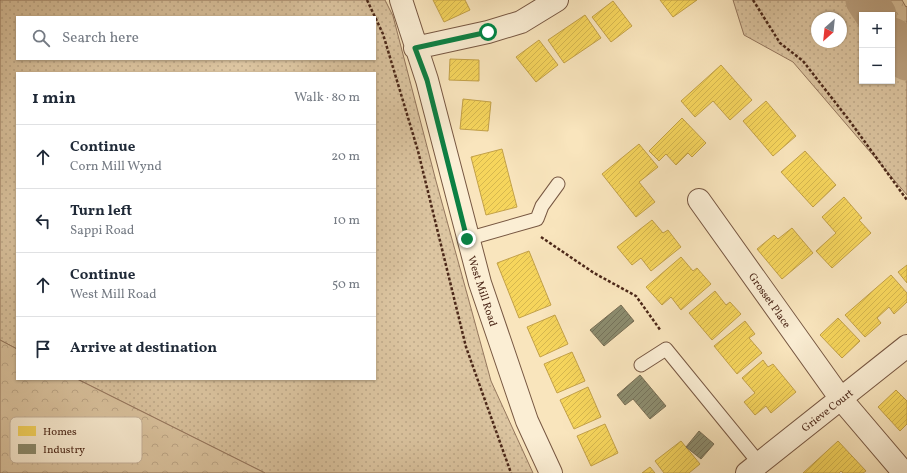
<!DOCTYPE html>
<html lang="en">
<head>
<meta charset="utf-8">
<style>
  :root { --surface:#fff; --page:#f2f2f3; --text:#1f2937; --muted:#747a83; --line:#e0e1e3 }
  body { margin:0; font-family:Vollkorn,serif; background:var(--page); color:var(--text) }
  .controls { position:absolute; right:12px; top:12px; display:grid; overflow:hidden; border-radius:0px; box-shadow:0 1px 3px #0004 }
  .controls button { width:36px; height:36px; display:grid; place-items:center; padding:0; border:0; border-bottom:1px solid var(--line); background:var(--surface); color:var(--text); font:20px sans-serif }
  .compass { position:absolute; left:811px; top:12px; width:36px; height:36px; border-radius:50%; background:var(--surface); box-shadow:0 1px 3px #0004; rotate:207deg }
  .stop { position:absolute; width:12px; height:12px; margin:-9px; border:3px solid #0b8043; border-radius:50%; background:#fff }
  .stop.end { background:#0b8043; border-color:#fff; box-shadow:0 1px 4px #0008 }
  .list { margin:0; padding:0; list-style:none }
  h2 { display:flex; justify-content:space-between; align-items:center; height:52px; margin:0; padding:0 16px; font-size:17px }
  h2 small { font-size:13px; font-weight:400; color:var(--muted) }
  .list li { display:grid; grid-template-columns:26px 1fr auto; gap:12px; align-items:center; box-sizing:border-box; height:64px; padding:0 16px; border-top:1px solid var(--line) }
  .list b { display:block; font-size:15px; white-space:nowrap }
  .list p { margin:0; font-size:13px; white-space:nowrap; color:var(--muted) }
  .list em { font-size:13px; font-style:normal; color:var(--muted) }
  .icon { flex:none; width:22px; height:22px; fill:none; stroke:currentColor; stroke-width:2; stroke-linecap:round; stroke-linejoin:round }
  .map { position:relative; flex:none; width:907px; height:473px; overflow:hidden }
  .search { position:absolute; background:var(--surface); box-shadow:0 1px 3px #0004; left:16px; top:16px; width:360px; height:44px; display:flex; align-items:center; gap:10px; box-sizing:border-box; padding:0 14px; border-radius:0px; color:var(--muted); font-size:15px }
  .panel { position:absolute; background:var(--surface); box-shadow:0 1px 3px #0004; left:16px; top:72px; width:360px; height:308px; border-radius:0px }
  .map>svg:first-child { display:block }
  .grass { fill:url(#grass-dots); stroke:#94765d; fill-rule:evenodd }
  .forest { fill:url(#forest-crowns); stroke:#94765d }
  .homes { fill:url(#homes-hatch); stroke:#c3a148 }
  .industry { fill:url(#industry-hatch); stroke:#796e54 }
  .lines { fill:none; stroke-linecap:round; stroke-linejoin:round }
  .river { stroke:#bea585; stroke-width:41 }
  .lane-casing { stroke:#775742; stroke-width:15 }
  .street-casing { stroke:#775742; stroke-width:24 }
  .path { stroke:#4c2819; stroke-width:2.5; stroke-dasharray:3 2; stroke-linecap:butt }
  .lane { stroke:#fbeed4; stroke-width:13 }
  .street { stroke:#fbeed4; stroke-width:22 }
  .route { stroke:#0b8043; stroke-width:5 }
  .labels { text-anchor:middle; stroke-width:4; stroke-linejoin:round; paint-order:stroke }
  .street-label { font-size:11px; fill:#4c2819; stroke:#fbeed4 }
  .key { fill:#fbeed4; stroke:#c6b39c; stroke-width:1 }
  .key-label { font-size:11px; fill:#4c2819 }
</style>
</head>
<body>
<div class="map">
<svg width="907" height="473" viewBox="0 0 907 473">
  <defs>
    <pattern id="grass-dots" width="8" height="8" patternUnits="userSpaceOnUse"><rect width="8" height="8" fill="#dcc5a1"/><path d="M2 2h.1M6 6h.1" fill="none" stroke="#bea98a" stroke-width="1.8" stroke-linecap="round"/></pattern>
    <pattern id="forest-crowns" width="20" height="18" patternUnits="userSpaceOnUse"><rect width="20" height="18" fill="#dcc5a1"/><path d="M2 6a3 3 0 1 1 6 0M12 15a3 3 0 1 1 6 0" fill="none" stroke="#bea98a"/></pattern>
    <pattern id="homes-hatch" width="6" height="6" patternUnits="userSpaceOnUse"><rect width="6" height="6" fill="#f6d55c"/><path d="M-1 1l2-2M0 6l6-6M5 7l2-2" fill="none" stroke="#d5b74f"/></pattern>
    <pattern id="industry-hatch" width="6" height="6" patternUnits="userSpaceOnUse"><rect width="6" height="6" fill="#8c8c6e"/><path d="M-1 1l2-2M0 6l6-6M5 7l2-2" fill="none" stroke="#75725a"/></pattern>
  </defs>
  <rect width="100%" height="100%" fill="#f9e5bd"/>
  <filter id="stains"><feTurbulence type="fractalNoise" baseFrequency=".005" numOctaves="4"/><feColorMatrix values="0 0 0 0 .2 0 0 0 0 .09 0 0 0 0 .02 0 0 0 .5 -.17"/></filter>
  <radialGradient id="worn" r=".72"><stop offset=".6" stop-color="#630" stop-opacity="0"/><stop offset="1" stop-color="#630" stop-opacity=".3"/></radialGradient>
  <!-- grass -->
  <path class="grass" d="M0,0H385L393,16L436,181L491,381L533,473H265L77,379H375V73H17V349L0,340ZM17,17H375V59H17Z
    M733,0H859L869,15H862V81H892V49L907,72V195L793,62L744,35ZM817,18H841V42H817Z"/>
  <!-- forest -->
  <path class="forest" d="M872,0H902L906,7L907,6V52L892,31V15H881Z
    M0,340L17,349V379H77L265,473H0Z"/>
  <!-- homes -->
  <path class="homes" d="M433,0H465L470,10L444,22Z
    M660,0H697L673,17Z
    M613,1L632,26L611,42L592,17Z
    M585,15L601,38L564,63L548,40Z
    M539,40L558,65L536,82L516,57Z
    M450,59L479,60V81L449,80Z
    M721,65L752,100L730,120L713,101L695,117L681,101Z
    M463,99L491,102L488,131L460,129Z
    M766,101L796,136L773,156L743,121Z
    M682,118L706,143L692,157L688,153L676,165L666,154L659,161L649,151Z
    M639,144L658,167L639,182L655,202L636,217L602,174Z
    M502,149L517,207L486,215L471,157Z
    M805,151L836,185L813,207L781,172Z
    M844,197L862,218L859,220L871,233L832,268L816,251L836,233L822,217Z
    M652,220L663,233L668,230L681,247L651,271L641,258L632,265L617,247Z
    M792,228L813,253L782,279L757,249L774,235L778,239Z
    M529,251L551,305L519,318L497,263Z
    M681,257L693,271L697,268L711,284L681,310L671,297L662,305L646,287Z
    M907,265V283L898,272Z
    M891,275L907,293V302L894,314L889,307L877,318L881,323L865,337L845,315Z
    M715,291L726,305L730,302L741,314L712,340L689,313Z
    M555,315L568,344L540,357L527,327Z
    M838,318L860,341L842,358L820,335Z
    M745,321L755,334L749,338L762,353L737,374L714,346Z
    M572,352L585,381L557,393L544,364Z
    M763,360L768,367L773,364L796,392L771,413L766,406L755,415L744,402L755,393L742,378Z
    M588,387L601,417L574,429L560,400Z
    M896,390L907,401V424L900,431L878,407Z
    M605,424L618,453L591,466L577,436Z
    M681,441L700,464L689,473H664L655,461Z
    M838,441L866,471L863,473H843L841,471L839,473H803Z
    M650,467L655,473H642Z"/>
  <!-- industry -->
  <path class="industry" d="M621,305L634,321L604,346L590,330Z
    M640,375L666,406L650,419L633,399L625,405L617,395Z
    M699,431L714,444L701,459L686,447Z"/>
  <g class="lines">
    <!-- river -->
    <path class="river" d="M866,0L876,15
      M892,38L907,60"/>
    <!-- lane casing -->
    <g class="lane-casing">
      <path id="lane" d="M467,239L537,219L542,206L558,184
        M641,365L666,349L759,463"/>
    </g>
    <!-- street casing -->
    <g class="street-casing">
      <path id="street" d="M401,0L427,80L480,283L527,421L551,473
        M415,48L488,32L521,22L557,0
        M699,200L841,399L904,473
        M747,473L907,346"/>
    </g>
    <!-- path -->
    <path class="path" d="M367,0L383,34L418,151L466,347L511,473
      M753,0L780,43L803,61L849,120L907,200
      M541,237L594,273L636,296L661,331"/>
    <!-- lane -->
    <use href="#lane" class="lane"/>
    <!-- street -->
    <use href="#street" class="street"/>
  </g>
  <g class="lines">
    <!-- route -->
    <path class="route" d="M467,239L427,80L415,48L488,32"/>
  </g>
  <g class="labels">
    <!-- street labels -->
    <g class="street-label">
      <text transform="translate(483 291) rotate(72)" y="4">West Mill Road</text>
      <text transform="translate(770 300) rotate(55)" y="4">Grosset Place</text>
      <text transform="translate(827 410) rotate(-38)" y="4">Grieve Court</text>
    </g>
  </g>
  <!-- legend -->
  <rect x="10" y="417" width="132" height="46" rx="6" class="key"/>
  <rect x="18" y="426" width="18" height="10" fill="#f6d55c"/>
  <rect x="18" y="444" width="18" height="10" fill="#8c8c6e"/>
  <g class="key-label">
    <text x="43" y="435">Homes</text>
    <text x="43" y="453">Industry</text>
  </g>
  <rect width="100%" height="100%" filter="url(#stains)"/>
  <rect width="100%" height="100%" fill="url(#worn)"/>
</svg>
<div class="controls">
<button>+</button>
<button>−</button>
</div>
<svg class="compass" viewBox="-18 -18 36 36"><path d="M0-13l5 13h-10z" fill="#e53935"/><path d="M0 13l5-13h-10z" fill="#747a83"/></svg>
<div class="stop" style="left:488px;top:32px"></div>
<div class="stop end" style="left:467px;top:239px"></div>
<div class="search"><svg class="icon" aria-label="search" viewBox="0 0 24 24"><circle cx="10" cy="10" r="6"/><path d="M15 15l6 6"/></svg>Search here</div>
<section class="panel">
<h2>1 min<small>Walk · 80 m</small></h2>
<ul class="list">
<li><svg class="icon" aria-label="ahead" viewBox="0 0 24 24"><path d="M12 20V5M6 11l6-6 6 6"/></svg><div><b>Continue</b><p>Corn Mill Wynd</p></div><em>20 m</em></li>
<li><svg class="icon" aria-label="left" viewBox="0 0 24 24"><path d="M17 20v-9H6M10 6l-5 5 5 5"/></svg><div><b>Turn left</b><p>Sappi Road</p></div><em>10 m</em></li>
<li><svg class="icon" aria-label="ahead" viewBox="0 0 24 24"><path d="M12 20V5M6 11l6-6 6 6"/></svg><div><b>Continue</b><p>West Mill Road</p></div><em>50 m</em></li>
<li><svg class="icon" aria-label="arrive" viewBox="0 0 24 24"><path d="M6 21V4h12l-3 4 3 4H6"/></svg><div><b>Arrive at destination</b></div></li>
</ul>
</section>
</div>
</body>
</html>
